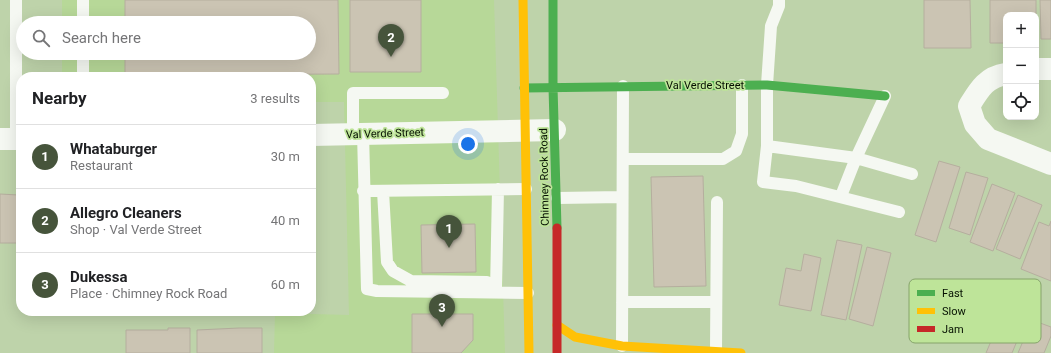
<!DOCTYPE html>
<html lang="en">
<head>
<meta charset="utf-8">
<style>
	:root { --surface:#fff; --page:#f2f2f2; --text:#202124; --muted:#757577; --line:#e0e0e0; --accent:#46543b }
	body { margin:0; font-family:Roboto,sans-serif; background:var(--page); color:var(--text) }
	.controls { position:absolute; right:12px; top:12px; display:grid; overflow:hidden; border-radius:8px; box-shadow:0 4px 16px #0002 }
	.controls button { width:36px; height:36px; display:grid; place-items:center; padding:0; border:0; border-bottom:1px solid var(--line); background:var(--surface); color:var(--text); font:20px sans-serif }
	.you { position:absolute; left:468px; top:144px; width:14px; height:14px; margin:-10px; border:3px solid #fff; border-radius:50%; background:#1a73e8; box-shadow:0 0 0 6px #1a73e833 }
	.badge { display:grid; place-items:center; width:26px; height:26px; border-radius:50%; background:var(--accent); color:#fff; font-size:13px; font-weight:700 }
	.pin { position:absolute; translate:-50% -33px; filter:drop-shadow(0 1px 2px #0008) }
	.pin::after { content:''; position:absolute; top:21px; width:14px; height:12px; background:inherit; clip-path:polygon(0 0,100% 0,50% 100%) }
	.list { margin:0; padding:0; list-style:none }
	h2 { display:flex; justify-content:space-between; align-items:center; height:52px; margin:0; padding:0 16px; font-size:17px }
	h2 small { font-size:13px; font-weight:400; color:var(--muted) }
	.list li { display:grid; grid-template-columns:26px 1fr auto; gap:12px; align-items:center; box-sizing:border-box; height:64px; padding:0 16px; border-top:1px solid var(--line) }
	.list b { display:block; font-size:15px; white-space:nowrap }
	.list p { margin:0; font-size:13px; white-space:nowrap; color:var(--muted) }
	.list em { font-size:13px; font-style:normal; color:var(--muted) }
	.icon { flex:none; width:22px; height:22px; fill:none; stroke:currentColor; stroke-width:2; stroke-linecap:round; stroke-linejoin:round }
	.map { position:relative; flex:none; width:1051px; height:353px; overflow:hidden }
	.search { position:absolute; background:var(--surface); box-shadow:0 4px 16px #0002; left:16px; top:16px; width:300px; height:44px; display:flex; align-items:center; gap:10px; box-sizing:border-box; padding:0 14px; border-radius:22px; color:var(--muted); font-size:15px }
	.panel { position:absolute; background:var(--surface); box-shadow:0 4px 16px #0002; left:16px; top:72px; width:300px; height:244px; border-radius:16px }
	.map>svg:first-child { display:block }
	.built { fill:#b7d898 }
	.building { fill:#cbc4b3; stroke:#b5ae9e }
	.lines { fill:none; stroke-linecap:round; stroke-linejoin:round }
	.lane { stroke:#f5f8f2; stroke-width:12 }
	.street { stroke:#f5f8f2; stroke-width:22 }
	.fast { stroke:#4caf50; stroke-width:9 }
	.slow { stroke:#ffc107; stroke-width:9 }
	.jam { stroke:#c62828; stroke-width:9 }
	.labels { text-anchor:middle; stroke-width:3.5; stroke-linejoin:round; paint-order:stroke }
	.street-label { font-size:11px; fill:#051000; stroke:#bee499 }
	.key { fill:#bee499; stroke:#86a46b; stroke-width:1 }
	.key-label { font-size:11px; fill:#051000 }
</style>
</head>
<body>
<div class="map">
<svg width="1051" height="353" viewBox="0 0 1051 353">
	<rect width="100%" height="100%" fill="#bed3aa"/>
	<path class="built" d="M62,0H494L505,353H274L275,313L349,315L344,102H311V77H62V53H309V23H62Z"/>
	<path class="building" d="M125,0H338L339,74L125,75V53H309V23H125Z
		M350,0H421V72H350Z
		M924,0H970L971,48H924Z
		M990,0H1036V15H1006V43H990Z
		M1040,0H1051V39H1041Z
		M939,161L960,167L936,242L915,235Z
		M966,172L988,178L970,235L949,228Z
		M703,176L706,286L654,287L651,177Z
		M992,184L1015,193L993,251L970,242Z
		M0,194L18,195L17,243H0Z
		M1018,195L1042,205L1020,259L996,249Z
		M1051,221V281L1021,269L1039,222L1049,226Z
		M475,224L476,272L422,273L421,225Z
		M837,240L862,245L846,320L821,315Z
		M867,247L891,253L873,326L849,319Z
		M804,254L821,258L811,311L779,305L786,268L801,271Z
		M1005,308L1027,317L1012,353H986Z
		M412,314H473V340L461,353H412Z
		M1032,320L1051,327V336L1044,353H1018Z
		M168,328H190V353H126V330H168Z
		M239,328H262V353H197V330Z"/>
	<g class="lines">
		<path class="lane" d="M16,0V139
			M779,0V6L771,26L767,85V146L856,158L912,174
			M83,23V0
			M83,77V53
			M363,133L367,289L377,291L528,293
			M353,134V93H443
			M767,146L763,182L796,186L899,212
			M623,159H723L736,151L742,134V85
			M363,191L526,189
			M383,191L387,262L393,271L411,281L487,282L496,291
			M841,196L856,158L885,96
			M557,198L622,197
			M496,291L498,189
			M622,302H716
			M622,346L623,86
			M716,351L717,202"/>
		<path class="street" d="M1036,69H1051
			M1006,74C986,77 979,90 969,106L975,124L988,139L1051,164
			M311,135L555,130
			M0,139H21"/>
		<path class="fast" d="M553,0V87L557,228
			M524,88L767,85L885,96"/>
		<path class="slow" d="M523,0L529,353
			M557,325L575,337L622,346L741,353"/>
		<path class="jam" d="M557,228V353"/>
	</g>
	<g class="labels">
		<g class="street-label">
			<text x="705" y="89">Val Verde Street</text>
			<text transform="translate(385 133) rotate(-2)" y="4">Val Verde Street</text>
			<text transform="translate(544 177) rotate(-91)" y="4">Chimney Rock Road</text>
		</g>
	</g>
	<rect x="909" y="279" width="132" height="64" rx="6" class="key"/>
	<rect x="917" y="290" width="18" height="6" fill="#4caf50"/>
	<rect x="917" y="308" width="18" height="6" fill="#ffc107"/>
	<rect x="917" y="326" width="18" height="6" fill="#c62828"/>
	<g class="key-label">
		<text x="942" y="297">Fast</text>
		<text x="942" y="315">Slow</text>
		<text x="942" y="333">Jam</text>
	</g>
</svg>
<div class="controls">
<button>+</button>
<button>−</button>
<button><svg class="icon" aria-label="locate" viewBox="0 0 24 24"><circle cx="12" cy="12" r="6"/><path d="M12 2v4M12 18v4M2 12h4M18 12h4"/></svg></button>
</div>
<div class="you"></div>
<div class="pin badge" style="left:449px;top:248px">1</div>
<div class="pin badge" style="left:391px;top:57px">2</div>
<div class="pin badge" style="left:442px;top:327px">3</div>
<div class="search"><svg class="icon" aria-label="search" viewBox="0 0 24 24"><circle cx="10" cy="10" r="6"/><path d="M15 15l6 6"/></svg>Search here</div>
<section class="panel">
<h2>Nearby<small>3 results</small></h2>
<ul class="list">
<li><span class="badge">1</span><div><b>Whataburger</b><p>Restaurant</p></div><em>30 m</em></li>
<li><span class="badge">2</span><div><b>Allegro Cleaners</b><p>Shop · Val Verde Street</p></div><em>40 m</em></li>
<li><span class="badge">3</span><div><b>Dukessa</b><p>Place · Chimney Rock Road</p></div><em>60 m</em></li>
</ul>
</section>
</div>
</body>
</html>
